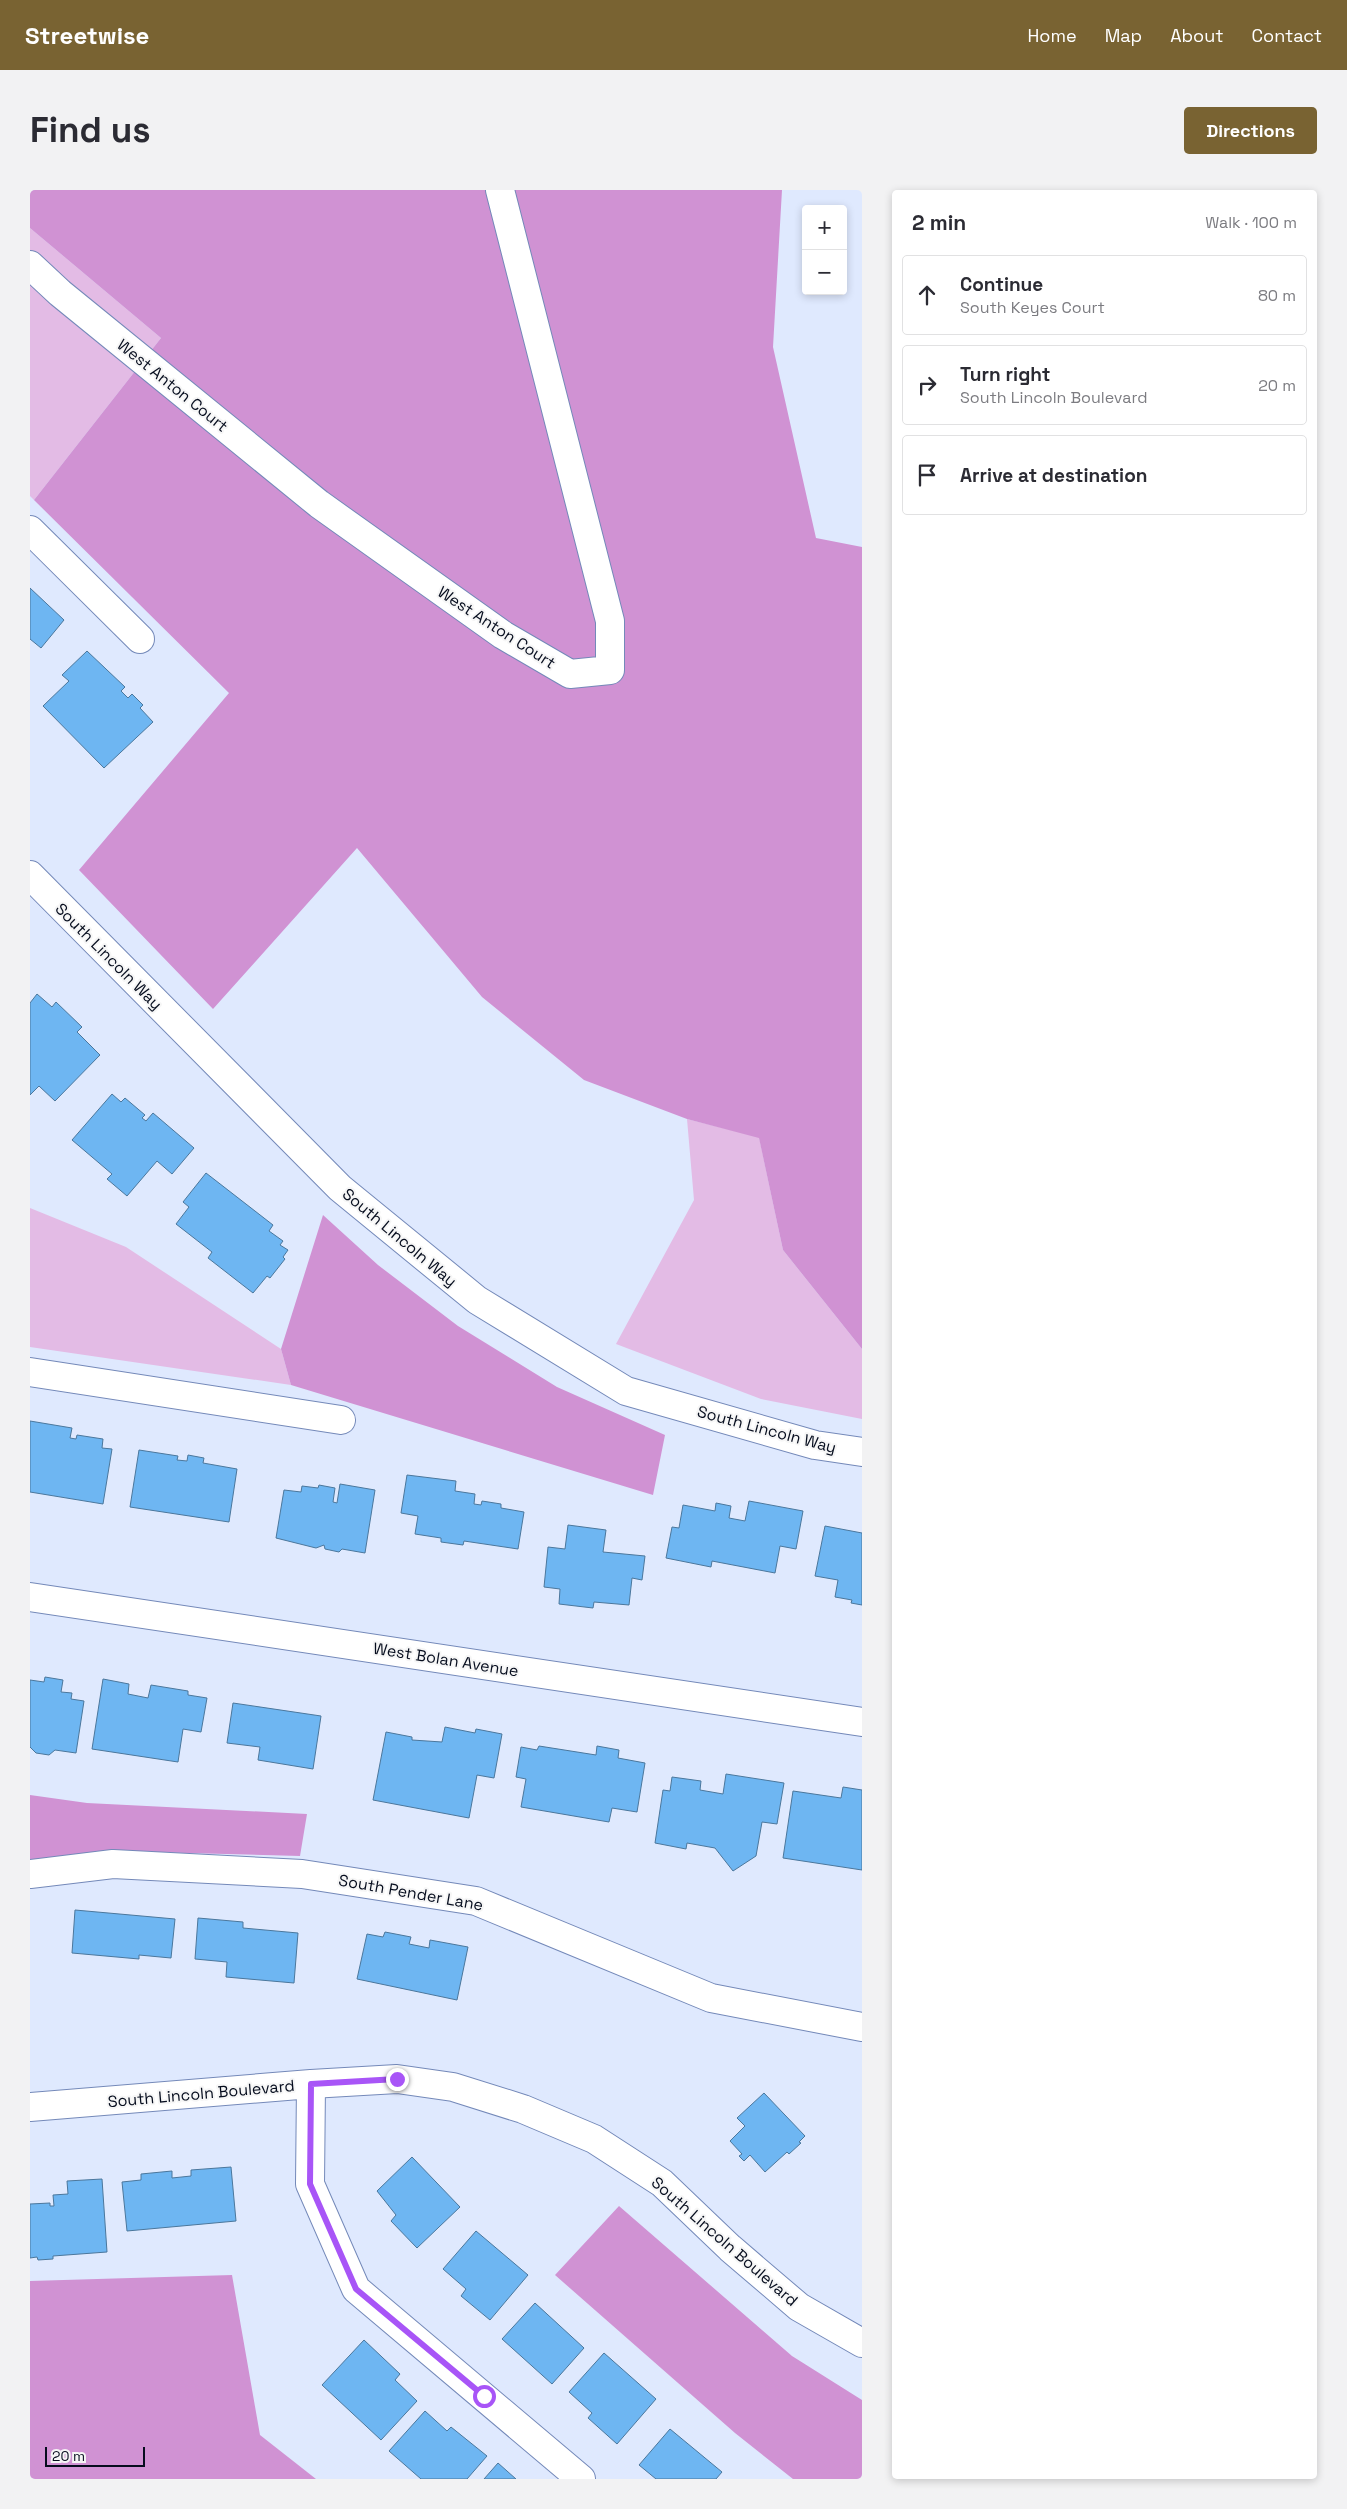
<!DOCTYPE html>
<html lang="en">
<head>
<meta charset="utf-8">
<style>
	:root { --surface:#fff; --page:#f2f2f3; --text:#2b2b33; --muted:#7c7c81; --line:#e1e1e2; --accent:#796332 }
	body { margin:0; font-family:"Space Grotesk",sans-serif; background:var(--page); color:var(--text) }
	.controls { position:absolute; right:15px; top:15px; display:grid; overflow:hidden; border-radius:5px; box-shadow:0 2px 8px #0003 }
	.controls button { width:45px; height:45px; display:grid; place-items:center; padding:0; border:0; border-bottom:1px solid var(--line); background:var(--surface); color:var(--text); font:25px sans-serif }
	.scale { position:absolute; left:15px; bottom:12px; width:100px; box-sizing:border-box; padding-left:5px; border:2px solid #060d1e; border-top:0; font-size:14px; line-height:18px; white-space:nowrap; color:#060d1e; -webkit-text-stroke:4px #f6f6f6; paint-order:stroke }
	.stop { position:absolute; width:15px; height:15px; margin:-11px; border:4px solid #a855f7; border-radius:50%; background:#fff }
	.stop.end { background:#a855f7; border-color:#fff; box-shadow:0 1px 5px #0008 }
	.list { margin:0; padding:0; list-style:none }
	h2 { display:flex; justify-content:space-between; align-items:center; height:65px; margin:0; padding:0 20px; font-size:21px }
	h2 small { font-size:16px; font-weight:400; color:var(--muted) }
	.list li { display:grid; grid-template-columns:32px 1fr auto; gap:15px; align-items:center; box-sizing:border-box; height:80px; margin:0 10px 10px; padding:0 10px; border:1px solid var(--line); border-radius:5px }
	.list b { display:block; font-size:19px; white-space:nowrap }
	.list p { margin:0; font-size:16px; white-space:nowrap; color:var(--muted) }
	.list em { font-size:16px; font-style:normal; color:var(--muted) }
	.icon { flex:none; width:28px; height:28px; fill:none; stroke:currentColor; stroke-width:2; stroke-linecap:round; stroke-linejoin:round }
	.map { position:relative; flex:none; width:832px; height:2289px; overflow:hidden; border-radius:5px }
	header { display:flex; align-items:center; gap:30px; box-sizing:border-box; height:70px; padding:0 25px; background:var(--accent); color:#fff }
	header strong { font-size:24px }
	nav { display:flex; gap:28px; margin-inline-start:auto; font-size:18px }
	.intro { display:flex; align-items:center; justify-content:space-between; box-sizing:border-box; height:120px; padding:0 30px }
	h1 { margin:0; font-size:35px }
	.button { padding:12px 22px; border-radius:5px; background:var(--accent); color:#fff; font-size:18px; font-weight:700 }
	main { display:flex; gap:30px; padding:0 30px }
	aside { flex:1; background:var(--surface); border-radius:5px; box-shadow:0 2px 8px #0003 }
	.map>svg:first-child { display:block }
	.green { fill:#e3bbe5 }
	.forest { fill:#d092d3 }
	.building { fill:#6eb6f2; stroke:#4b779c }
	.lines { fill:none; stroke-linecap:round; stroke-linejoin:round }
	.minor-casing { stroke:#7489b9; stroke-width:30 }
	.minor { stroke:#fff; stroke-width:28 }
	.route { stroke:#a855f7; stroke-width:6 }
	.labels { text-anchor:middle; stroke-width:4; stroke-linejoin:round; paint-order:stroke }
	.street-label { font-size:16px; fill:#060d1e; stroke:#f6f6f6 }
</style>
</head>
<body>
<header>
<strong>Streetwise</strong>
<nav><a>Home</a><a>Map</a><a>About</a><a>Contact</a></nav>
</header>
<div class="intro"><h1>Find us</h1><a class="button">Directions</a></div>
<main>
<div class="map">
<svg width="832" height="2289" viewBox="0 0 832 2289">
	<rect width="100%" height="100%" fill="#dfe9fe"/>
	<path class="green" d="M0,38L131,148L4,310L0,306Z
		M657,929L729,947L753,1060L832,1159V1229L731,1209L586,1154L664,1010Z
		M0,1018L96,1057L251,1159L261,1195L0,1157Z"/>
	<path class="forest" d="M0,0H752L743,157L786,348L832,357V1159L753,1060L729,948L657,929L554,890L452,807L327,658L183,819L49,680L199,503L4,310L131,148L0,38Z
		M293,1025L348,1075L428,1136L527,1197L635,1245L623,1305L261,1195L251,1159Z
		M0,1605L57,1613L277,1624L270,1666L75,1661L0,1670Z
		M589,2016L762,2166L832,2210V2289H763L705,2243L525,2085Z
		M202,2085L230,2245L286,2289H0V2091Z"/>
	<path class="building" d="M0,398L34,430L11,458L0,449Z
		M57,461L95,497L91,501L98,508L102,504L113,515L110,518L123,532L74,578L13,516L39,491L32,485Z
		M7,804L22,817L26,812L52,837L47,842L70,865L25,911L9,896L0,905V813Z
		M82,904L91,912L95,908L115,925L112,928L116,931L123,923L164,958L142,984L127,971L97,1006L77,989L82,984L42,950Z
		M176,983L243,1035L239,1041L253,1051L250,1055L258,1060L253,1067L255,1069L240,1088L237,1086L223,1103L178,1068L182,1062L146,1034L159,1017L153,1012Z
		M0,1231L42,1238L40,1248L46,1249L47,1245L73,1249L72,1258L82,1259L73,1314L0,1302Z
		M109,1260L148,1266L147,1270L157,1271L158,1265L174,1268L173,1273L207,1279L199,1332L100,1317Z
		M377,1285L426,1291L425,1301L445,1304L444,1314L451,1315L452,1311L471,1314V1318L494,1322L488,1359L434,1351L433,1355L411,1352V1348L385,1344L388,1326L371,1323Z
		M310,1294L345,1300L335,1363L312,1359L309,1362L295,1359L294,1355L286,1358L246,1348L254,1300L271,1302L272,1296L288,1298L289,1295L305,1298L303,1312L307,1313Z
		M719,1311L773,1321L766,1359L750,1356L745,1383L682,1371L681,1377L636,1368L642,1337L649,1338L653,1315L685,1321L686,1313L701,1316L699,1328L715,1331Z
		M538,1335L576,1340L573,1362L615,1366L612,1390L602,1388L599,1415L564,1412L563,1418L529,1414L530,1399L514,1397L518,1357L535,1359Z
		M795,1336L832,1343V1415L821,1413L822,1410L805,1407L808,1390L785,1386Z
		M15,1487L33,1490L31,1502L42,1503L41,1509L54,1511L46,1563L25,1560L19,1565L6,1563L0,1557V1490L14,1492Z
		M73,1489L99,1494L98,1504L118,1508L121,1495L158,1501V1505L177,1508L171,1542L153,1539L148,1572L62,1559Z
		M203,1513L291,1526L283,1579L228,1570L230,1557L197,1553Z
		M415,1537L445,1543L446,1539L472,1544L464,1588L447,1585L439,1628L343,1610L356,1542L382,1547V1550L412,1552Z
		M509,1556L566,1565L567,1556L589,1560L588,1568L615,1573L607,1622L582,1618L579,1632L491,1617L496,1589L486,1587L491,1557L507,1560Z
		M696,1584L754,1593L747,1634L732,1632L726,1666L703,1681L685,1658L657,1653L656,1659L625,1653L633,1600L640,1601L642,1587L671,1591L670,1600L693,1604Z
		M813,1597L832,1600V1680L753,1668L763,1601L811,1608Z
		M45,1720L145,1729L141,1768L109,1765V1769L42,1763Z
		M168,1728L213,1732V1738L268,1743L264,1793L196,1787L197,1772L165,1769Z
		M355,1742L381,1747L379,1754L399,1758L400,1750L438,1757L427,1810L327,1789L337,1744L353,1747Z
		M734,1903L775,1946L769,1952L771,1953L759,1964L757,1962L735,1982L720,1965L714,1971L709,1966L712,1964L700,1951L715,1936L707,1928Z
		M382,1967L430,2017L387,2058L361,2031L366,2025L347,2001Z
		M201,1977L206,2031L97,2041L92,1992L111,1990V1984L142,1981V1988L161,1986V1980Z
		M72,1989L77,2062L23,2066V2069L8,2070L7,2067L0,2068V2014L20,2013V2016H24L23,2005L38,2004L37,1991Z
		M446,2041L498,2085L460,2130L431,2106L436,2099L413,2079Z
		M505,2113L554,2158L522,2194L472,2149Z
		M334,2150L370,2184L365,2190L387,2211L351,2250L292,2195Z
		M574,2163L626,2209L587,2254L558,2228L562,2223L539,2202Z
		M395,2221L417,2241L421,2237L457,2266L437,2289H391L359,2261Z
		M640,2239L692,2282L686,2289H626L609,2275Z
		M468,2273L486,2289H454Z"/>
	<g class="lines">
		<defs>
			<path id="minor" d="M0,75L30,103L289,314L473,445L540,484L580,480V431L470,0
				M0,340L110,449
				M0,685L310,998L447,1110L596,1201L785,1255L832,1262
				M0,1182L311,1230
				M0,1407L832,1532
				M0,1684L83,1674L272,1684L446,1711L681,1808L832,1837
				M281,1894L280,1994L326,2099L551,2289
				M0,1917L281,1894L367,1889L423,1897L493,1919L564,1949L632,1993L700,2058L769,2117L832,2153"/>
		</defs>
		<use href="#minor" class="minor-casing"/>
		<use href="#minor" class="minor"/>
	</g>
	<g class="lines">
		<path class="route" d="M367,1889L281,1894L280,1994L326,2099L454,2206"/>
	</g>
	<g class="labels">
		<g class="street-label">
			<text transform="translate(143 195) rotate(39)" y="6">West Anton Court</text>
			<text transform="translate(467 437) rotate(33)" y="6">West Anton Court</text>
			<text transform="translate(79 766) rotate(45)" y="6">South Lincoln Way</text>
			<text transform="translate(370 1047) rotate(40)" y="6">South Lincoln Way</text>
			<text transform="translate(737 1239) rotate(15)" y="6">South Lincoln Way</text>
			<text transform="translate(416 1469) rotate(9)" y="6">West Bolan Avenue</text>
			<text transform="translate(381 1702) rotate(10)" y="6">South Pender Lane</text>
			<text transform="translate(171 1903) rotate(-5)" y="6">South Lincoln Boulevard</text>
			<text transform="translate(695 2051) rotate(41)" y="6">South Lincoln Boulevard</text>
		</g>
	</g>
</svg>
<div class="controls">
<button>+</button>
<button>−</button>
</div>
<div class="scale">20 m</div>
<div class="stop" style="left:454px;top:2206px"></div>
<div class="stop end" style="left:367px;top:1889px"></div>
</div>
<aside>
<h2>2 min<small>Walk · 100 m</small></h2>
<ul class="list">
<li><svg class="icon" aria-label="ahead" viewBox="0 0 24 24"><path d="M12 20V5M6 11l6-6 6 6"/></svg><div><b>Continue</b><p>South Keyes Court</p></div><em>80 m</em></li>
<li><svg class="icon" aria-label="right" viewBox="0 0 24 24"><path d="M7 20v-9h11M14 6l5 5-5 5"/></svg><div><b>Turn right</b><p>South Lincoln Boulevard</p></div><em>20 m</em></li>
<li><svg class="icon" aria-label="arrive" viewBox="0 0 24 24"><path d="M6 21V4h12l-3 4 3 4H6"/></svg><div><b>Arrive at destination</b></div></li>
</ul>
</aside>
</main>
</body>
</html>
